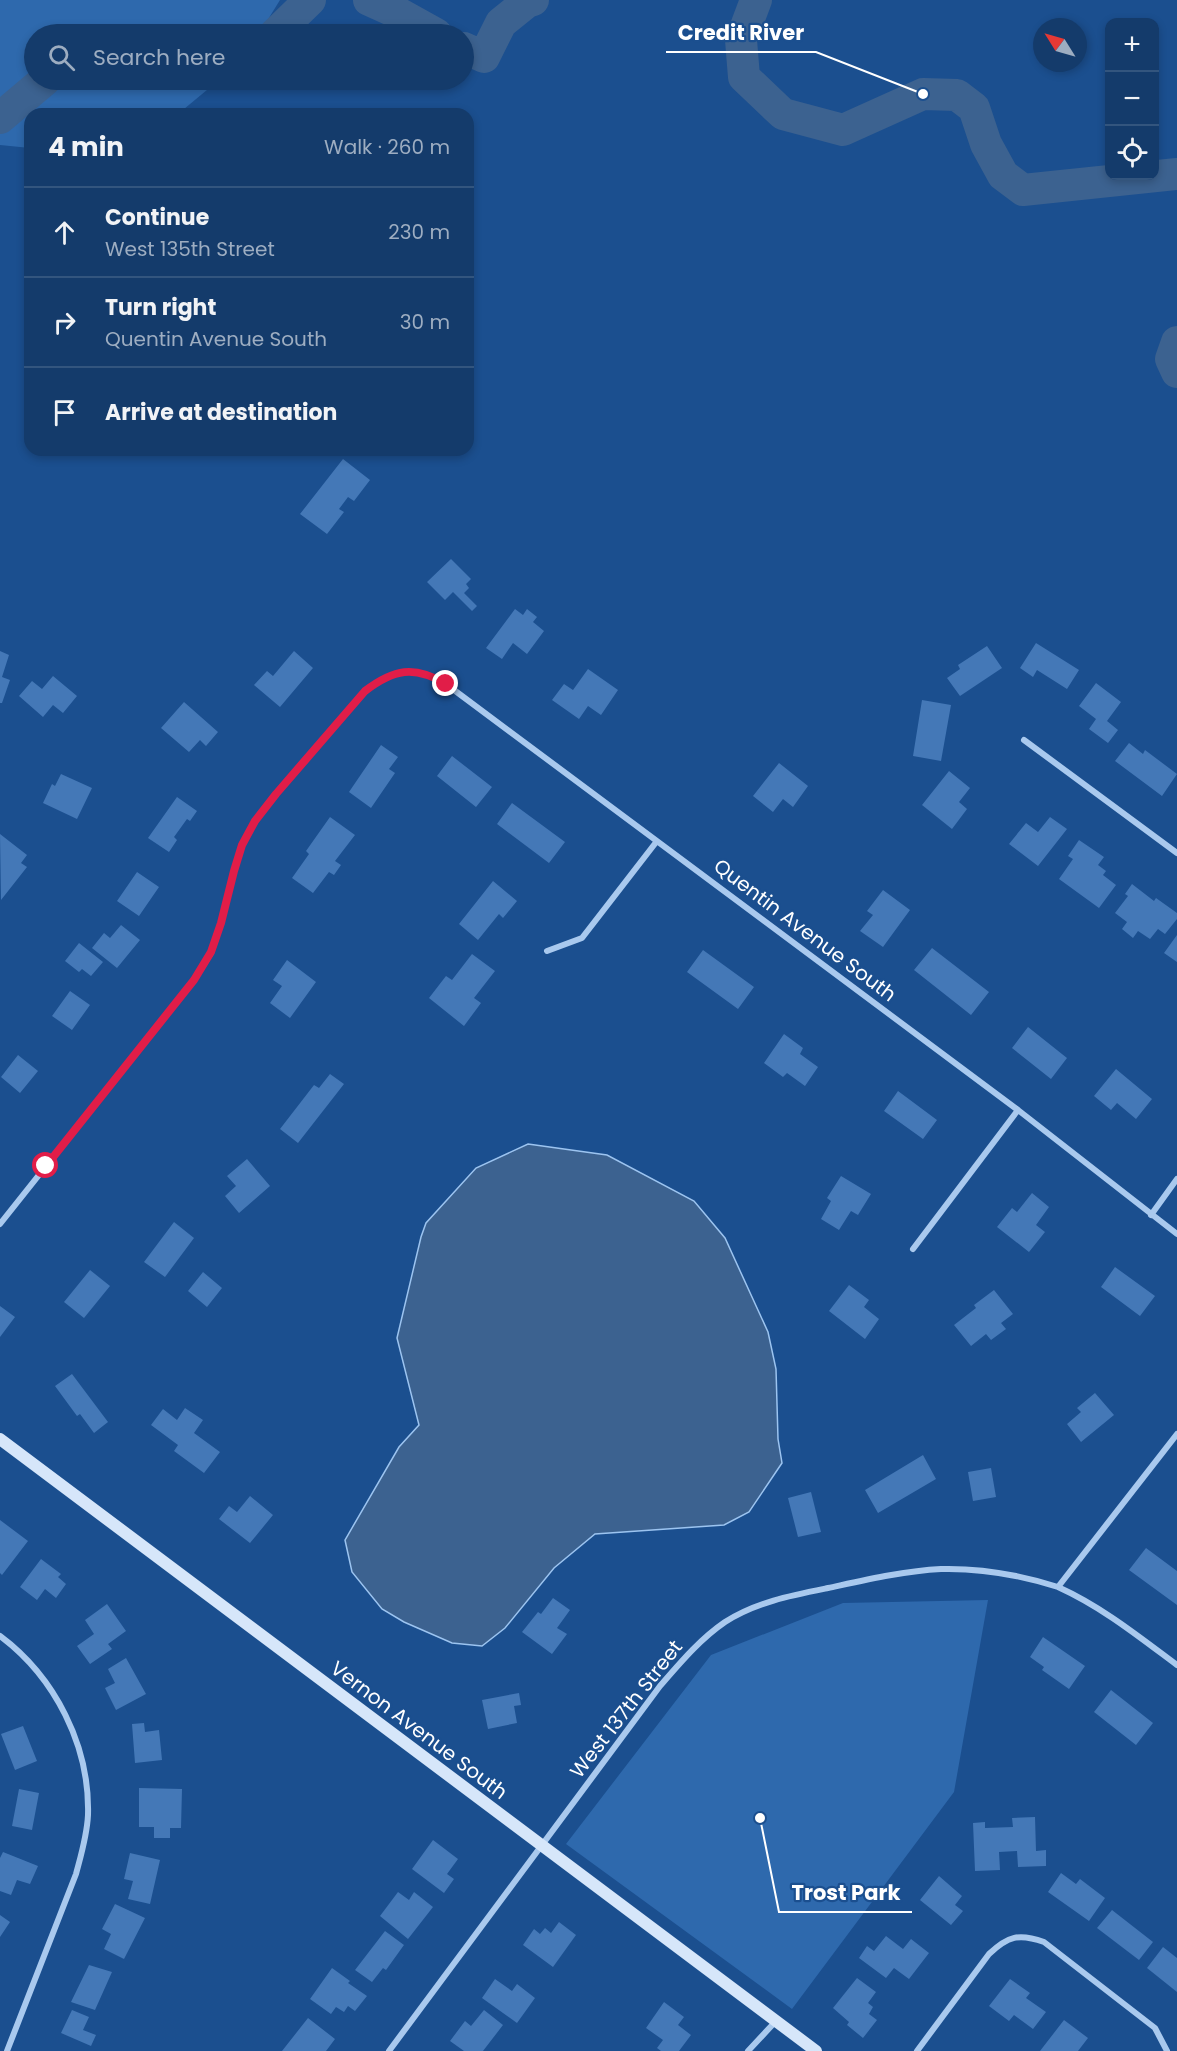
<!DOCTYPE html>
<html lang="en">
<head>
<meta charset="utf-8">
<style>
	:root { --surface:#143b6b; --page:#214673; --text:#f1f3f6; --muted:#9dadc1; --line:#33557e }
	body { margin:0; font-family:Poppins,sans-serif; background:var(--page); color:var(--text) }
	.controls { position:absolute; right:18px; top:18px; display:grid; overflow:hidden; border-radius:12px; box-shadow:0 3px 9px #0003 }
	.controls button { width:54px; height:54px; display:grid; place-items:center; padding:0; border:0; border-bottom:2px solid var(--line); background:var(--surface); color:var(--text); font:30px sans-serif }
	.compass { position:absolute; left:1033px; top:18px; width:54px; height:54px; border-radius:50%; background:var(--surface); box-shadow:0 3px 9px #0003; rotate:307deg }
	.stop { position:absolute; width:18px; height:18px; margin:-14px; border:4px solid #e11d48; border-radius:50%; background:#fff }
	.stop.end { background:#e11d48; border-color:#fff; box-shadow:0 2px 6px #0008 }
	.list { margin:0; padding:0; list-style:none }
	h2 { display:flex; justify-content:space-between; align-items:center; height:78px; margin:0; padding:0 24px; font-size:26px }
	h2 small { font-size:20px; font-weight:400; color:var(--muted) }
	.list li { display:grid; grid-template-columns:39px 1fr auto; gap:18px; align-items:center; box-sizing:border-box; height:90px; padding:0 24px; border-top:2px solid var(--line) }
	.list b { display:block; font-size:22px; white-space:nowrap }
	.list p { margin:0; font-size:20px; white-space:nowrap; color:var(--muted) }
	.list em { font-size:20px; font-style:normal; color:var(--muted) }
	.icon { flex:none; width:33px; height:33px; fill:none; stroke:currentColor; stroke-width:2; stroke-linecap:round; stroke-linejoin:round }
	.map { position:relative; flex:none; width:1177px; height:2051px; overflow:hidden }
	.search { position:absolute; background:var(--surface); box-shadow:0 3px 9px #0003; left:24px; top:24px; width:450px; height:66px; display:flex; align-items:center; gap:15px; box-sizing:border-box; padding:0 21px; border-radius:33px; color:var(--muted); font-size:22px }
	.panel { position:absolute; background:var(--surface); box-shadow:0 3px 9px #0003; left:24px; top:108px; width:450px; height:348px; border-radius:18px }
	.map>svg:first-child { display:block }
	.green { fill:#2e69ad }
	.water { fill:#3c6290; stroke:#9cc4f0; stroke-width:1.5 }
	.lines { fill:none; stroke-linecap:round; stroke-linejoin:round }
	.river { stroke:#3c6290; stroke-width:32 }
	.building { fill:#4478b7 }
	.street { stroke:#a9c9ee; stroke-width:6 }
	.secondary { stroke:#d6e6fa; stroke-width:12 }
	.route { stroke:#e11d48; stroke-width:8 }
	.labels { text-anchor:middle; stroke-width:4.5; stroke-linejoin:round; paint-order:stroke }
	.street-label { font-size:20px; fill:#fff; stroke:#1b4f8f }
	.leader { fill:none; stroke:#fff; stroke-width:2 }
	.callout-dot { fill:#fff; stroke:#1b4f8f; stroke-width:2 }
	.callout-label { font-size:21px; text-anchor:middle; font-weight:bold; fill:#fff; stroke:#1b4f8f; stroke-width:4.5; stroke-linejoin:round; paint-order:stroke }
</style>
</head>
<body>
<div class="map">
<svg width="1177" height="2051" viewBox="0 0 1177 2051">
	<rect width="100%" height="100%" fill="#1b4f8f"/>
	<path class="green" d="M0,0H280L259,34H34V80H219L178,114H30V148L0,145Z
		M988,1600L954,1792L792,2009L566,1844L711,1655L843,1603Z"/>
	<path class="water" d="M528,1144L607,1155L694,1201L725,1238L768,1332L776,1369L778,1439L782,1463L749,1512L724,1525L595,1534L554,1568L505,1628L482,1646L452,1643L404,1622L382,1609L352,1572L345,1540L399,1447L419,1425L397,1338L421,1237L426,1223L476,1168Z"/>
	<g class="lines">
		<path class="river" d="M369,0L400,14L436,34
			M756,0L741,40L744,77L783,114L843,130L923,94L957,95L974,108L986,144L1003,175L1023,190L1177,174
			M275,34L310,0
			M464,48L484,57L501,23L527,2L533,0
			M0,118L45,80
			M1177,342L1171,359L1177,372"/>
	</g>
	<path class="building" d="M343,459L370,480L354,501L348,497L339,509L344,512L327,534L300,514Z
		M451,559L471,579L466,584L469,588L464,593L477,606L472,611L453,592L445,600L427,582Z
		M515,609L523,615L527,609L537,617L533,622L544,631L527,654L513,643L502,659L486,648Z
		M1036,643L1079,670L1067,689L1037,670L1033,677L1020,668Z
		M987,646L1002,668L960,696L947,678L960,669L958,665Z
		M0,651L9,655L2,677L10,680L2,703H0Z
		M294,651L313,668L280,707L254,685L267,671L273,676Z
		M588,669L618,690L601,715L588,706L579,719L552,700L564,684L573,690Z
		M53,676L77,696L63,713L53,705L43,717L19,696L32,681L42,689Z
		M1096,683L1121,702L1107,721L1118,730L1108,743L1089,729L1096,719L1079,706Z
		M922,700L951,705L941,761L913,756Z
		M184,702L218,732L206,746L200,740L189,752L161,728Z
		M1129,743L1143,754L1145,750L1177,774L1162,796L1115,761Z
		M381,745L398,757L389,769L395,773L371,808L349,792Z
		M452,756L492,787L476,807L437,776Z
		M779,763L808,786L793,807L783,799L773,812L753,796Z
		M949,771L970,788L959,802L967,809L952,829L922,805Z
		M61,774L92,788L77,819L43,803L52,784L55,786Z
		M177,797L197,811L190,821L187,819L174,837L177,840L169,852L148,838Z
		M512,803L565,842L549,863L497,824Z
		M330,817L355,835L335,861L341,865L334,875L329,872L313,893L292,878L309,854L306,851Z
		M1050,817L1067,829L1038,866L1009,844L1026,823L1038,832Z
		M0,834L27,855L21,863L27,867L1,900Z
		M1079,840L1104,857L1098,865L1106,871L1103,875L1116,885L1099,908L1059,879L1073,859L1068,856Z
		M137,872L159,887L139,916L117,901Z
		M493,881L517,901L503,918L499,914L478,940L459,924Z
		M1132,884L1154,901L1156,898L1177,913V919L1165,934L1158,929L1150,939L1138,931L1133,938L1122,929L1127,922L1115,913L1128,896L1125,894Z
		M883,890L910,910L883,947L860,931L873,915L867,911Z
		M121,925L140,940L117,968L92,948L104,933L110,938Z
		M1177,935V962L1164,953Z
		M79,943L103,962L91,976L82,969L79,972L65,961Z
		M932,948L989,992L971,1015L914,970Z
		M703,950L754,987L738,1009L687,972Z
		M472,954L495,971L474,998L481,1003L464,1026L429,998L446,976L452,980Z
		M287,960L316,982L290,1018L270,1003L282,986L273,980Z
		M70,991L90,1005L72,1030L52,1016Z
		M1028,1027L1067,1058L1051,1079L1012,1048Z
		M784,1034L803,1048L800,1054L818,1067L805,1086L787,1073L783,1077L764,1063Z
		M18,1055L38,1071L20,1093L1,1077Z
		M1116,1069L1152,1099L1136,1119L1117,1103L1111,1110L1094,1096Z
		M330,1074L344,1084L298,1143L280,1129L314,1085L319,1088Z
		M898,1091L937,1120L923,1139L884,1111Z
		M247,1159L270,1186L239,1213L225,1196L236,1186L227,1176Z
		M841,1176L871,1194L858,1215L851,1211L839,1230L821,1219L831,1201L827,1198Z
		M1032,1193L1049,1207L1036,1225L1045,1232L1029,1252L997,1227L1012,1208L1017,1212Z
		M174,1222L194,1238L165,1277L144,1262Z
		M1115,1267L1155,1296L1140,1316L1101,1287Z
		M90,1270L110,1286L84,1318L64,1302Z
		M203,1272L222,1288L207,1307L188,1291Z
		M849,1285L869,1300L864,1307L879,1319L865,1339L829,1311Z
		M994,1290L1013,1314L1001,1323L1006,1329L991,1340L986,1334L971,1346L954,1325L976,1308L974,1305Z
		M0,1306L15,1317L0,1337Z
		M72,1374L108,1422L94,1433L80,1414L77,1416L55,1386Z
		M1095,1393L1114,1415L1081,1442L1067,1424L1081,1412L1077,1408Z
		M185,1408L203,1420L194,1433L220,1452L204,1473L174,1451L178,1445L151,1425L163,1409L177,1420Z
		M923,1455L936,1479L878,1513L865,1490Z
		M991,1468L996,1497L973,1501L968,1472Z
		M811,1492L821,1532L798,1537L788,1498Z
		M250,1496L273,1515L250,1543L219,1519L229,1506L237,1512Z
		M0,1520L28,1541L2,1575L0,1573Z
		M1146,1548L1177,1571V1605L1129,1570Z
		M41,1559L61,1574L58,1577L66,1584L56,1598L45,1589L37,1600L20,1587Z
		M553,1598L570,1610L557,1628L567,1634L552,1654L522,1632L538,1612L541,1614Z
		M107,1604L126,1631L108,1644L112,1649L90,1664L77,1646L94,1634L85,1620Z
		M1043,1637L1085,1666L1069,1689L1042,1670L1044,1667L1030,1657Z
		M126,1658L146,1694L116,1710L105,1688L115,1683L108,1669Z
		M1111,1690L1153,1723L1136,1745L1094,1712Z
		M519,1693L521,1705L514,1706L517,1723L488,1729L482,1700Z
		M144,1723L145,1732L159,1730L162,1760L135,1763L132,1724Z
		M23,1726L37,1761L15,1770L1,1734Z
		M139,1788L182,1789L181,1828H170V1838H154V1827H139Z
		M19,1789L39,1793L32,1830L12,1826Z
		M1035,1817L1036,1851L1046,1850V1866L1018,1867L1017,1851L999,1852L1000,1870L975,1871L973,1823L985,1822V1828L1013,1827L1012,1818Z
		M433,1840L458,1859L447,1874L454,1879L444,1893L412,1869Z
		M3,1852L38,1866L30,1884L17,1880L11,1895L0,1891V1858Z
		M130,1853L160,1860L150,1904L128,1899L133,1881L124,1879Z
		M1061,1873L1076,1884L1080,1879L1105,1898L1089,1921L1048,1892Z
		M939,1876L962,1896L955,1905L963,1911L951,1925L920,1900Z
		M398,1892L409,1900L414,1892L433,1907L408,1939L380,1916Z
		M115,1904L145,1918L124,1959L104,1949L111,1934L102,1929Z
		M1112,1910L1153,1942L1139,1960L1097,1928Z
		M0,1915L10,1922L0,1937Z
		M559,1922L576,1935L553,1967L523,1945L534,1929L540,1934L545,1928L551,1933Z
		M385,1931L404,1945L386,1970L383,1968L372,1982L355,1970Z
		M886,1936L903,1949L911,1939L929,1953L909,1979L894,1968L886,1978L859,1958L867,1946L874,1951Z
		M1163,1947L1177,1958V1992L1147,1968Z
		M89,1965L112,1972L95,2010L71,2002Z
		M332,1968L350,1981L348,1983L367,1996L355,2011L348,2006L344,2012L336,2007L331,2014L310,1999Z
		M857,1978L876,1992L868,2003L873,2007L869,2014L877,2020L863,2038L847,2025L849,2022L833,2008Z
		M495,1979L512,1991L517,1984L535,1998L517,2023L482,1998Z
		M1010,1979L1030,1993L1026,1998L1046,2012L1033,2029L1014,2015L1009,2021L989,2006Z
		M664,2002L684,2017L678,2025L691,2035L679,2051H661L657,2048L663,2040L646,2028Z
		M72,2010L89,2017L83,2030L96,2035L91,2046L61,2033Z
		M484,2010L503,2025L483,2051H464L450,2041L465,2021L471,2026Z
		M308,2018L335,2039L326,2051H282Z
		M1064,2020L1088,2038L1078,2051H1040Z"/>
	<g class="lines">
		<path class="street" d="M1024,740L1177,853
			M547,951L582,938L657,841
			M1151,1215L1177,1179
			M0,1224L194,980L211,953L221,923L234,871L242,845L255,821L276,794L365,691C394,669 414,665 446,684L1018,1110L1177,1234
			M913,1249L1018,1110
			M1058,1587C1102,1607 1138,1636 1177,1665
			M0,1636C55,1677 90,1746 88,1815C87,1836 81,1855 76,1874L7,2051
			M389,2051L660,1686C680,1663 700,1639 725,1622C756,1602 793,1595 828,1588C865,1580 903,1571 941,1569C980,1568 1020,1575 1058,1587L1177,1434
			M748,2051L776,2021
			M917,2051L989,1954C1008,1936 1019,1933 1044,1942L1155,2028L1167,2051"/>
		<path class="secondary" d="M0,1439L816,2051"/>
	</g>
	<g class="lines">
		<path class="route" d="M46,1166L194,980L211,952L221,923L234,871L242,845L255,821L276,794L365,691C394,669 414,665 446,684"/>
	</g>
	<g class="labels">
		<g class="street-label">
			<text transform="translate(805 930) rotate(37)" y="7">Quentin Avenue South</text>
			<text transform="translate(626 1709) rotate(-52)" y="7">West 137th Street</text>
			<text transform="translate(419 1730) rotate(37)" y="7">Vernon Avenue South</text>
		</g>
	</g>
	<path class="leader" d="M923 94L816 52H666M760 1818L779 1912H912"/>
	<g class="callout-dot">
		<circle cx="923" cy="94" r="6"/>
		<circle cx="760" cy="1818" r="6"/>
	</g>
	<g class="callout-label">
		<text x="741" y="40">Credit River</text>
		<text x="846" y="1900">Trost Park</text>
	</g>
</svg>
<div class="controls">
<button>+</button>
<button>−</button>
<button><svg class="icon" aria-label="locate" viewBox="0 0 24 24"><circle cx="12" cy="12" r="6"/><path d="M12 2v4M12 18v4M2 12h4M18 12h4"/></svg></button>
</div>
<svg class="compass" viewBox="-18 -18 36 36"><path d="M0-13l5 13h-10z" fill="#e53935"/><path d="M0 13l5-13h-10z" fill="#9dadc1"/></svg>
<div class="stop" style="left:46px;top:1166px"></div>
<div class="stop end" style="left:446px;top:684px"></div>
<div class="search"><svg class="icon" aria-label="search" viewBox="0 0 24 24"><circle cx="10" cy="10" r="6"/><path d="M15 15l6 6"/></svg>Search here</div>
<section class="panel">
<h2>4 min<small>Walk · 260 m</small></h2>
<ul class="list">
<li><svg class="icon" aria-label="ahead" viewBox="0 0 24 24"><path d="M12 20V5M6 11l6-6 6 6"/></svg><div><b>Continue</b><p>West 135th Street</p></div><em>230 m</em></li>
<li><svg class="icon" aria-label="right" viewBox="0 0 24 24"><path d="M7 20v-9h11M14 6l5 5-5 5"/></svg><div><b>Turn right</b><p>Quentin Avenue South</p></div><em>30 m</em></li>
<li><svg class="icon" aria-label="arrive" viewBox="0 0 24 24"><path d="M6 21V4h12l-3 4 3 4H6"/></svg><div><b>Arrive at destination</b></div></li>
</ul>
</section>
</div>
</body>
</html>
